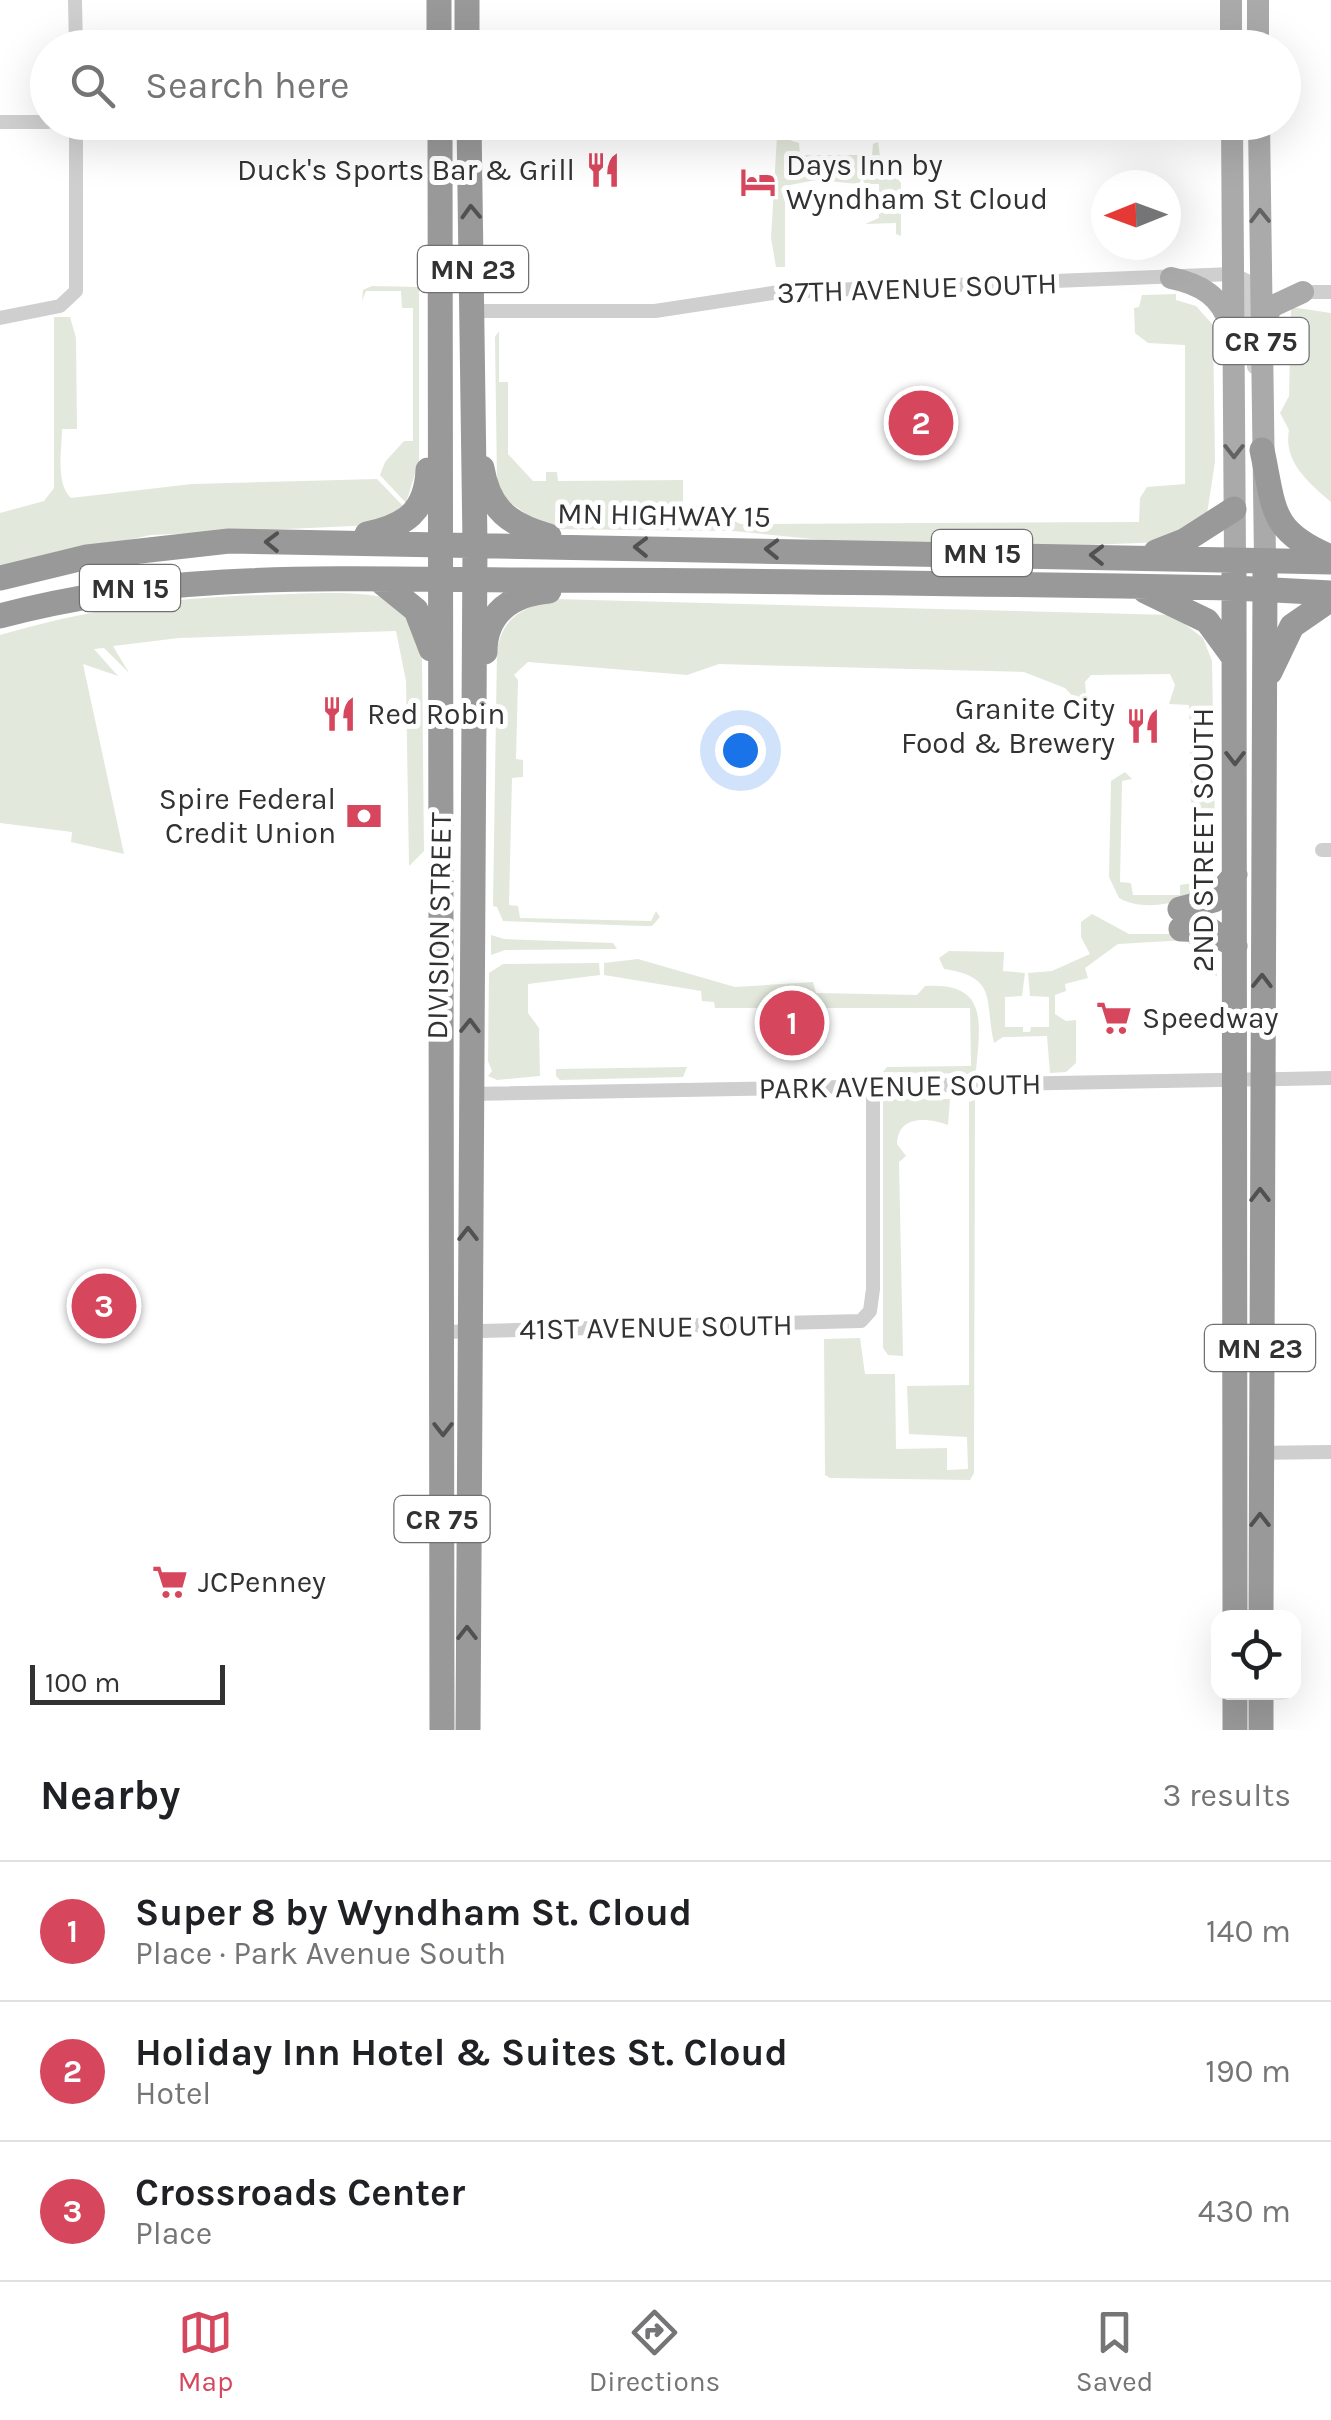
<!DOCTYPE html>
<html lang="en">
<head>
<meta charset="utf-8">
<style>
	:root { --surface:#fff; --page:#f2f2f2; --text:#202124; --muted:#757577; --line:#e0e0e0; --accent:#d6475d }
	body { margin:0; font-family:Karla,sans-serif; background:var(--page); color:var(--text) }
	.controls { position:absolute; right:30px; bottom:30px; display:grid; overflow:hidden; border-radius:20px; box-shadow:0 10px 40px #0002 }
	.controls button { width:90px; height:90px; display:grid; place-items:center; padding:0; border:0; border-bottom:2px solid var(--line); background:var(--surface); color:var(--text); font:50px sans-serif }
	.compass { position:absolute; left:1091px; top:170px; width:90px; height:90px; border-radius:50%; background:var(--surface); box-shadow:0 10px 40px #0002; rotate:269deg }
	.scale { position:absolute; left:30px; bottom:25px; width:195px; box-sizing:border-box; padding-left:10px; border:5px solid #323232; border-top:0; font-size:28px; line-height:35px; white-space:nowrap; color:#323232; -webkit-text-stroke:8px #fff; paint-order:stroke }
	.you { position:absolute; left:740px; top:750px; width:35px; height:35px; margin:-25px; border:8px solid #fff; border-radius:50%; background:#1a73e8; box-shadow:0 0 0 15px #1a73e833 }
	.badge { display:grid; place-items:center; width:65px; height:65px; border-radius:50%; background:var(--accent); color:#fff; font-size:32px; font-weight:700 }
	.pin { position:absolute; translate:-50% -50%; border:5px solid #fff; box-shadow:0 2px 10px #0006 }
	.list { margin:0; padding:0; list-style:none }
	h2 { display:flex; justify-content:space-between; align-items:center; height:130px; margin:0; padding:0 40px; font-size:42px }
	h2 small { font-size:32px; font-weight:400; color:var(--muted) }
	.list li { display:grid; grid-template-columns:65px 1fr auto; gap:30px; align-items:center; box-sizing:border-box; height:140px; padding:0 40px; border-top:2px solid var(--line) }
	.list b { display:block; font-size:38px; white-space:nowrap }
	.list p { margin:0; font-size:32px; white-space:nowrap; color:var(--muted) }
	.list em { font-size:32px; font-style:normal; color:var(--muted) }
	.icon { flex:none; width:55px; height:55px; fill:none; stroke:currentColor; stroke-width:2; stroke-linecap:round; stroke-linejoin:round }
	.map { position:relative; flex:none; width:1331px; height:1730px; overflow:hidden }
	.search { position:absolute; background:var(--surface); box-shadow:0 10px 40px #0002; left:30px; right:30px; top:30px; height:110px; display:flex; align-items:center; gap:25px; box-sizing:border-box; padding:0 35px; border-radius:55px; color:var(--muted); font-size:38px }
	.sheet { height:550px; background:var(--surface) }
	nav { display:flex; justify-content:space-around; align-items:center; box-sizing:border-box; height:140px; border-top:2px solid var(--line); background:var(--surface); font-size:28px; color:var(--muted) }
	nav a { display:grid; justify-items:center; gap:5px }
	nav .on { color:var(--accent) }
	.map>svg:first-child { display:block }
	.green { fill:#e3e8dc }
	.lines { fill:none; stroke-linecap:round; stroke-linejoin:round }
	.street { stroke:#cfcfcf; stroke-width:14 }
	.primary { stroke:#aaa; stroke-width:22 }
	.highway { stroke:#999; stroke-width:25 }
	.oneway { stroke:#515151 }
	.oneway2 { stroke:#626262 }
	.labels { text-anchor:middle; stroke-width:10; stroke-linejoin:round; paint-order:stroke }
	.shield { fill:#fff; stroke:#707070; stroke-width:2.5 }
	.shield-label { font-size:28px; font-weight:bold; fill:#323232 }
	.poi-label { font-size:30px; fill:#323232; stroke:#fff; text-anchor:start }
	.street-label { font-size:30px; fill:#323232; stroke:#fff }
</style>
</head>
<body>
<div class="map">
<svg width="1331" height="1730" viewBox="0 0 1331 1730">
	<rect width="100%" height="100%" fill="#fff"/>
	<path class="green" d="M777,136L799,143L800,155H872L873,144L878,142L880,156L901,183V236L896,234V223L865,224L879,218V184H865L862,178L859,184L816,180L785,186V267H776L771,238Z
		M372,286L419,287V461L406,503L380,475L385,462L404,441H413V308H402L401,291H366L362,301L363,290Z
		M1176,294V300L1196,306L1213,325L1215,462L1207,514L1164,542L1064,546L843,542L733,531L548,529L506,500L497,481L495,337L499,331V382H508V454L533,481H546V472H557L558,481L683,480V506L718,505L725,517L741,524L1139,522L1140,498L1147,487L1185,484V345L1148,343L1135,333L1134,308L1139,307L1142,295Z
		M1291,307L1331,313V502C1309,483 1283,462 1289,430L1280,413L1289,396Z
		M54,317H70L76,338L77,429H62C62,449 55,483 71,498L192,484L377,479L403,506L374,525L151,535L0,567V513L44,501L54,488Z
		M265,595C293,595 377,587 397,604C414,619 418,639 422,660L424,851L409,866L406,681L396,631L179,638L113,646L129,673L104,648L94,649L118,676L83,664L124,854L71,842L72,832L0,823V635C89,609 173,597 265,595Z
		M553,599L1173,615L1203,638L1212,661L1216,887C1189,900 1147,914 1119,898L1109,877L1111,781L1125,772L1132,779L1122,781L1120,882L1131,883L1133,895H1180V885L1193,883L1189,705L1169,704L1175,685L1170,674L1091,675L1085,682L1086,693L1106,708V714L1096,721L1065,688L1024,672L719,664L687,675L528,662L514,675L518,680L516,759L523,760V777L512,778L509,905L518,906L520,918L651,921L656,911L660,917L652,926H643L503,921L497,907L493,906L497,651C503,615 522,610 553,599Z
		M1092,914L1129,934H1211L1217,937V976L1210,973L1209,944H1189L1188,940L1118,944L1085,968L1088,978L1065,984L1066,991L1055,995V1014L1066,1021L1076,1020V1063L1066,1072L1050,1073L1047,1036L1003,1037L994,1043C984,1001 999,977 944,969L939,958L949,951L1004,952L1003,971L1025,973L1022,996L1005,997V1027H1023V1032H1030L1031,1027H1049V997L1030,996L1028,973L1052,971L1090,954L1081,937V922Z
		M491,935L504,939L613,943L617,949L505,950L491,955Z
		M638,959L735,987L813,982L816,993L917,995L925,986C987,982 981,1020 976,1070L969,1074L883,1072L887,1067L971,1066L970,1008H715L714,1002L702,1001L701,991L604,975V963Z
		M599,963L600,975L528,984V1013L539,1028L540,1076L497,1080L488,1076L492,1071L488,1061L489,973L503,964Z
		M687,1067L683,1077L560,1080L556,1076V1069Z
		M883,1099H950L948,1125C929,1118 898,1114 897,1144L906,1156L899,1162L903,1356L888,1355L883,1348Z
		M975,1100L974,1473L970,1480L830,1478L825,1475L824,1339L860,1338L865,1374H895L896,1449L947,1448V1470L968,1469L967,1437L909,1434L907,1386L969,1385V1102Z"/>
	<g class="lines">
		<path class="street" d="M75,0L76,48
			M0,122H48
			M1303,292H1331
			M474,311H655L779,292L1233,274L1247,281L1254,367
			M0,318L60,306L76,291V122
			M1322,850H1331
			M470,1094L1331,1078
			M443,1332L861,1321L870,1311L873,1289V1086
			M1260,1453L1331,1452"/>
		<path class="primary" d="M1231,0V48
			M1258,0V48
			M1232,122L1235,558
			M1259,122L1265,559
			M1171,278C1201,284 1222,297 1230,326
			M1261,323L1273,306L1303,292"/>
		<path class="highway" d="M439,0V48
			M467,0V48
			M440,122L442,1730
			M1262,450C1275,510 1269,531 1331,557
			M482,468C489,510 510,525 549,536
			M367,534C405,526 426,512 428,470
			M1156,552L1184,541L1234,509
			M1234,573L1235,1618
			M0,578L87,557L229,541L1331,562
			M379,580L416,610L431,649
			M1145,591L1207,621L1234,658
			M0,616C170,570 343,579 517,580C756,580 995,584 1234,588L1331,593
			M485,652C485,613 512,594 549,591
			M1270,672L1292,626L1331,599
			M1180,909L1214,900L1235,875
			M1181,929L1210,930L1235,946
			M1261,1618L1265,574
			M1261,1692V1730
			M468,1730L475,544L469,122
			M1235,1730V1692"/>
	</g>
	<defs><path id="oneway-chevron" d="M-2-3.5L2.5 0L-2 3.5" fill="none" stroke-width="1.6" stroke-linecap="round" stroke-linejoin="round" transform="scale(2.5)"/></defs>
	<g class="oneway">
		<use href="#oneway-chevron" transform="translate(471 212) rotate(-92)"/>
		<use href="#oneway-chevron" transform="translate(272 542) rotate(-179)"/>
		<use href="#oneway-chevron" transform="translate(641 547) rotate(-179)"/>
		<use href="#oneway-chevron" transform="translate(772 549) rotate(-179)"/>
		<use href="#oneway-chevron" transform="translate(1097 555) rotate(-179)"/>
		<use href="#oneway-chevron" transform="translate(1235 758) rotate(90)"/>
		<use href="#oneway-chevron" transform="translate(1262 981) rotate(-89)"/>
		<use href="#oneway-chevron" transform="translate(470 1026) rotate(-89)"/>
		<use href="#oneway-chevron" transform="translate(1260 1195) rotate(-90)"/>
		<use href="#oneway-chevron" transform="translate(468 1234) rotate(-90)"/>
		<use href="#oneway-chevron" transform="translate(443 1429) rotate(90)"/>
		<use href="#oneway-chevron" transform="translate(1260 1520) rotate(-90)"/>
		<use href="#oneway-chevron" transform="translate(467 1633) rotate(-90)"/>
	</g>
	<g class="oneway2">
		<use href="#oneway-chevron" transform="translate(1260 216) rotate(-91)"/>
		<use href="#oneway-chevron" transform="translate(1234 451) rotate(90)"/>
	</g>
	<defs>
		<symbol id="restaurant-bare" viewBox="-9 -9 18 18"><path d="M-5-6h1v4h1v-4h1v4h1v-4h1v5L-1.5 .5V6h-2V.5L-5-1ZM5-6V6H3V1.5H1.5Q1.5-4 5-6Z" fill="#d6475d" stroke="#fff" stroke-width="2.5" paint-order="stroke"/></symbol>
		<symbol id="hotel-bare" viewBox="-9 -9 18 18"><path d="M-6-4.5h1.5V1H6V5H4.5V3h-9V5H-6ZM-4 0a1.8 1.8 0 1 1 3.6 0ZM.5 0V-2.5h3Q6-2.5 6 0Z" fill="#d6475d" stroke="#fff" stroke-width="2.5" paint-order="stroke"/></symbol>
		<symbol id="bank-bare" viewBox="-9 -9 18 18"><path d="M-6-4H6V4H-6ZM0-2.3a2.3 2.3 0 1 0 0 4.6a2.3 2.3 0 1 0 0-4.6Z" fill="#d6475d" stroke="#fff" stroke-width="2.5" paint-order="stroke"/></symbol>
		<symbol id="supermarket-bare" viewBox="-9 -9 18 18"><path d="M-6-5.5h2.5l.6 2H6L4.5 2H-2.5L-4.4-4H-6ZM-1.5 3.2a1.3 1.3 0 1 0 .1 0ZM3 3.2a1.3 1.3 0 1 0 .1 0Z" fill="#d6475d" stroke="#fff" stroke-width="2.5" paint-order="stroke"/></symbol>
	</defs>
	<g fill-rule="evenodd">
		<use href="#restaurant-bare" x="578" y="145" width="50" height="50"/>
		<use href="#hotel-bare" x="733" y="157" width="50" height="50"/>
		<use href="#restaurant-bare" x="314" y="689" width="50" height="50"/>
		<use href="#restaurant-bare" x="1118" y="701" width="50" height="50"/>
		<use href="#bank-bare" x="339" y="791" width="50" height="50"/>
		<use href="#supermarket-bare" x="1089" y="993" width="50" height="50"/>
		<use href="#supermarket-bare" x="145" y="1557" width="50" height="50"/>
	</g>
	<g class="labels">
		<g class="shield">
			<rect x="418" y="246" width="110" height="46" rx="8"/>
			<rect x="1213.5" y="318" width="95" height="46" rx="8"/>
			<rect x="932" y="530" width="100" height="46" rx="8"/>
			<rect x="80" y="565" width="100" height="46" rx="8"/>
			<rect x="1205" y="1325" width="110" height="46" rx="8"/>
			<rect x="394.5" y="1496" width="95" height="46" rx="8"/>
		</g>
		<g class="shield-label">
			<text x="473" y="279">MN 23</text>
			<text x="1261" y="351">CR 75</text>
			<text x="982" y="563">MN 15</text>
			<text x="130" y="598">MN 15</text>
			<text x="1260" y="1358">MN 23</text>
			<text x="442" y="1529">CR 75</text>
		</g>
		<g class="poi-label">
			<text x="786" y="175">Days Inn by<tspan x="786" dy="34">Wyndham St Cloud</tspan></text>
			<text x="575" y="180" text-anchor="end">Duck's Sports Bar &amp; Grill</text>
			<text x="1115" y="719" text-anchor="end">Granite City<tspan x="1115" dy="34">Food &amp; Brewery</tspan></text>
			<text x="367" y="724">Red Robin</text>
			<text x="336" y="809" text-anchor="end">Spire Federal<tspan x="336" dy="34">Credit Union</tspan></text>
			<text x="1142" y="1028">Speedway</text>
			<text x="198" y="1592">JCPenney</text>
		</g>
		<g class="street-label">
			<text transform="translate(917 288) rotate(-2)" y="10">37TH AVENUE SOUTH</text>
			<text transform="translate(664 515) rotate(1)" y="10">MN HIGHWAY 15</text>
			<text transform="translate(1203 840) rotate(-90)" y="10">2ND STREET SOUTH</text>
			<text transform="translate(439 926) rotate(-89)" y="10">DIVISION STREET</text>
			<text transform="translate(900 1086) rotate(-1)" y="10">PARK AVENUE SOUTH</text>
			<text transform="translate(656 1327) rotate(-1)" y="10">41ST AVENUE SOUTH</text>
		</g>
	</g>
</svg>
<div class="controls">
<button><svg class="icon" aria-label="locate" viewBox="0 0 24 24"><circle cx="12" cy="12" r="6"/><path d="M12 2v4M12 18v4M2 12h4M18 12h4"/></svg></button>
</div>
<svg class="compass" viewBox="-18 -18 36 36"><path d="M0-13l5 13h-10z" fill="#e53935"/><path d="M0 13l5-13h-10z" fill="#757577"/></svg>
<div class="scale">100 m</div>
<div class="you"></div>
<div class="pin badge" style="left:792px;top:1023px">1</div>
<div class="pin badge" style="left:921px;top:423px">2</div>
<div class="pin badge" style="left:104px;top:1306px">3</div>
<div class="search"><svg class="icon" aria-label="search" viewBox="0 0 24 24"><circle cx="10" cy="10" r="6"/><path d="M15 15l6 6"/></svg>Search here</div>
</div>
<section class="sheet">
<h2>Nearby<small>3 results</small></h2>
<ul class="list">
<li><span class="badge">1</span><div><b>Super 8 by Wyndham St. Cloud</b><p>Place · Park Avenue South</p></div><em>140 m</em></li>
<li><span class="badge">2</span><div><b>Holiday Inn Hotel &amp; Suites St. Cloud</b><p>Hotel</p></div><em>190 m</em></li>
<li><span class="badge">3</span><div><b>Crossroads Center</b><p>Place</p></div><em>430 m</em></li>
</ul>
</section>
<nav>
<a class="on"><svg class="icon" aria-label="map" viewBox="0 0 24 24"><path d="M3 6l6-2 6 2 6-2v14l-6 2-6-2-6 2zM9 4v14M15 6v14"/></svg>Map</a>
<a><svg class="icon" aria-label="directions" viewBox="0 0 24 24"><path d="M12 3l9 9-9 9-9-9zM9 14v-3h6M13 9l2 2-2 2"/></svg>Directions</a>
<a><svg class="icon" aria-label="saved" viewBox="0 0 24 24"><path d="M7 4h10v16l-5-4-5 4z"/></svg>Saved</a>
</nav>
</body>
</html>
